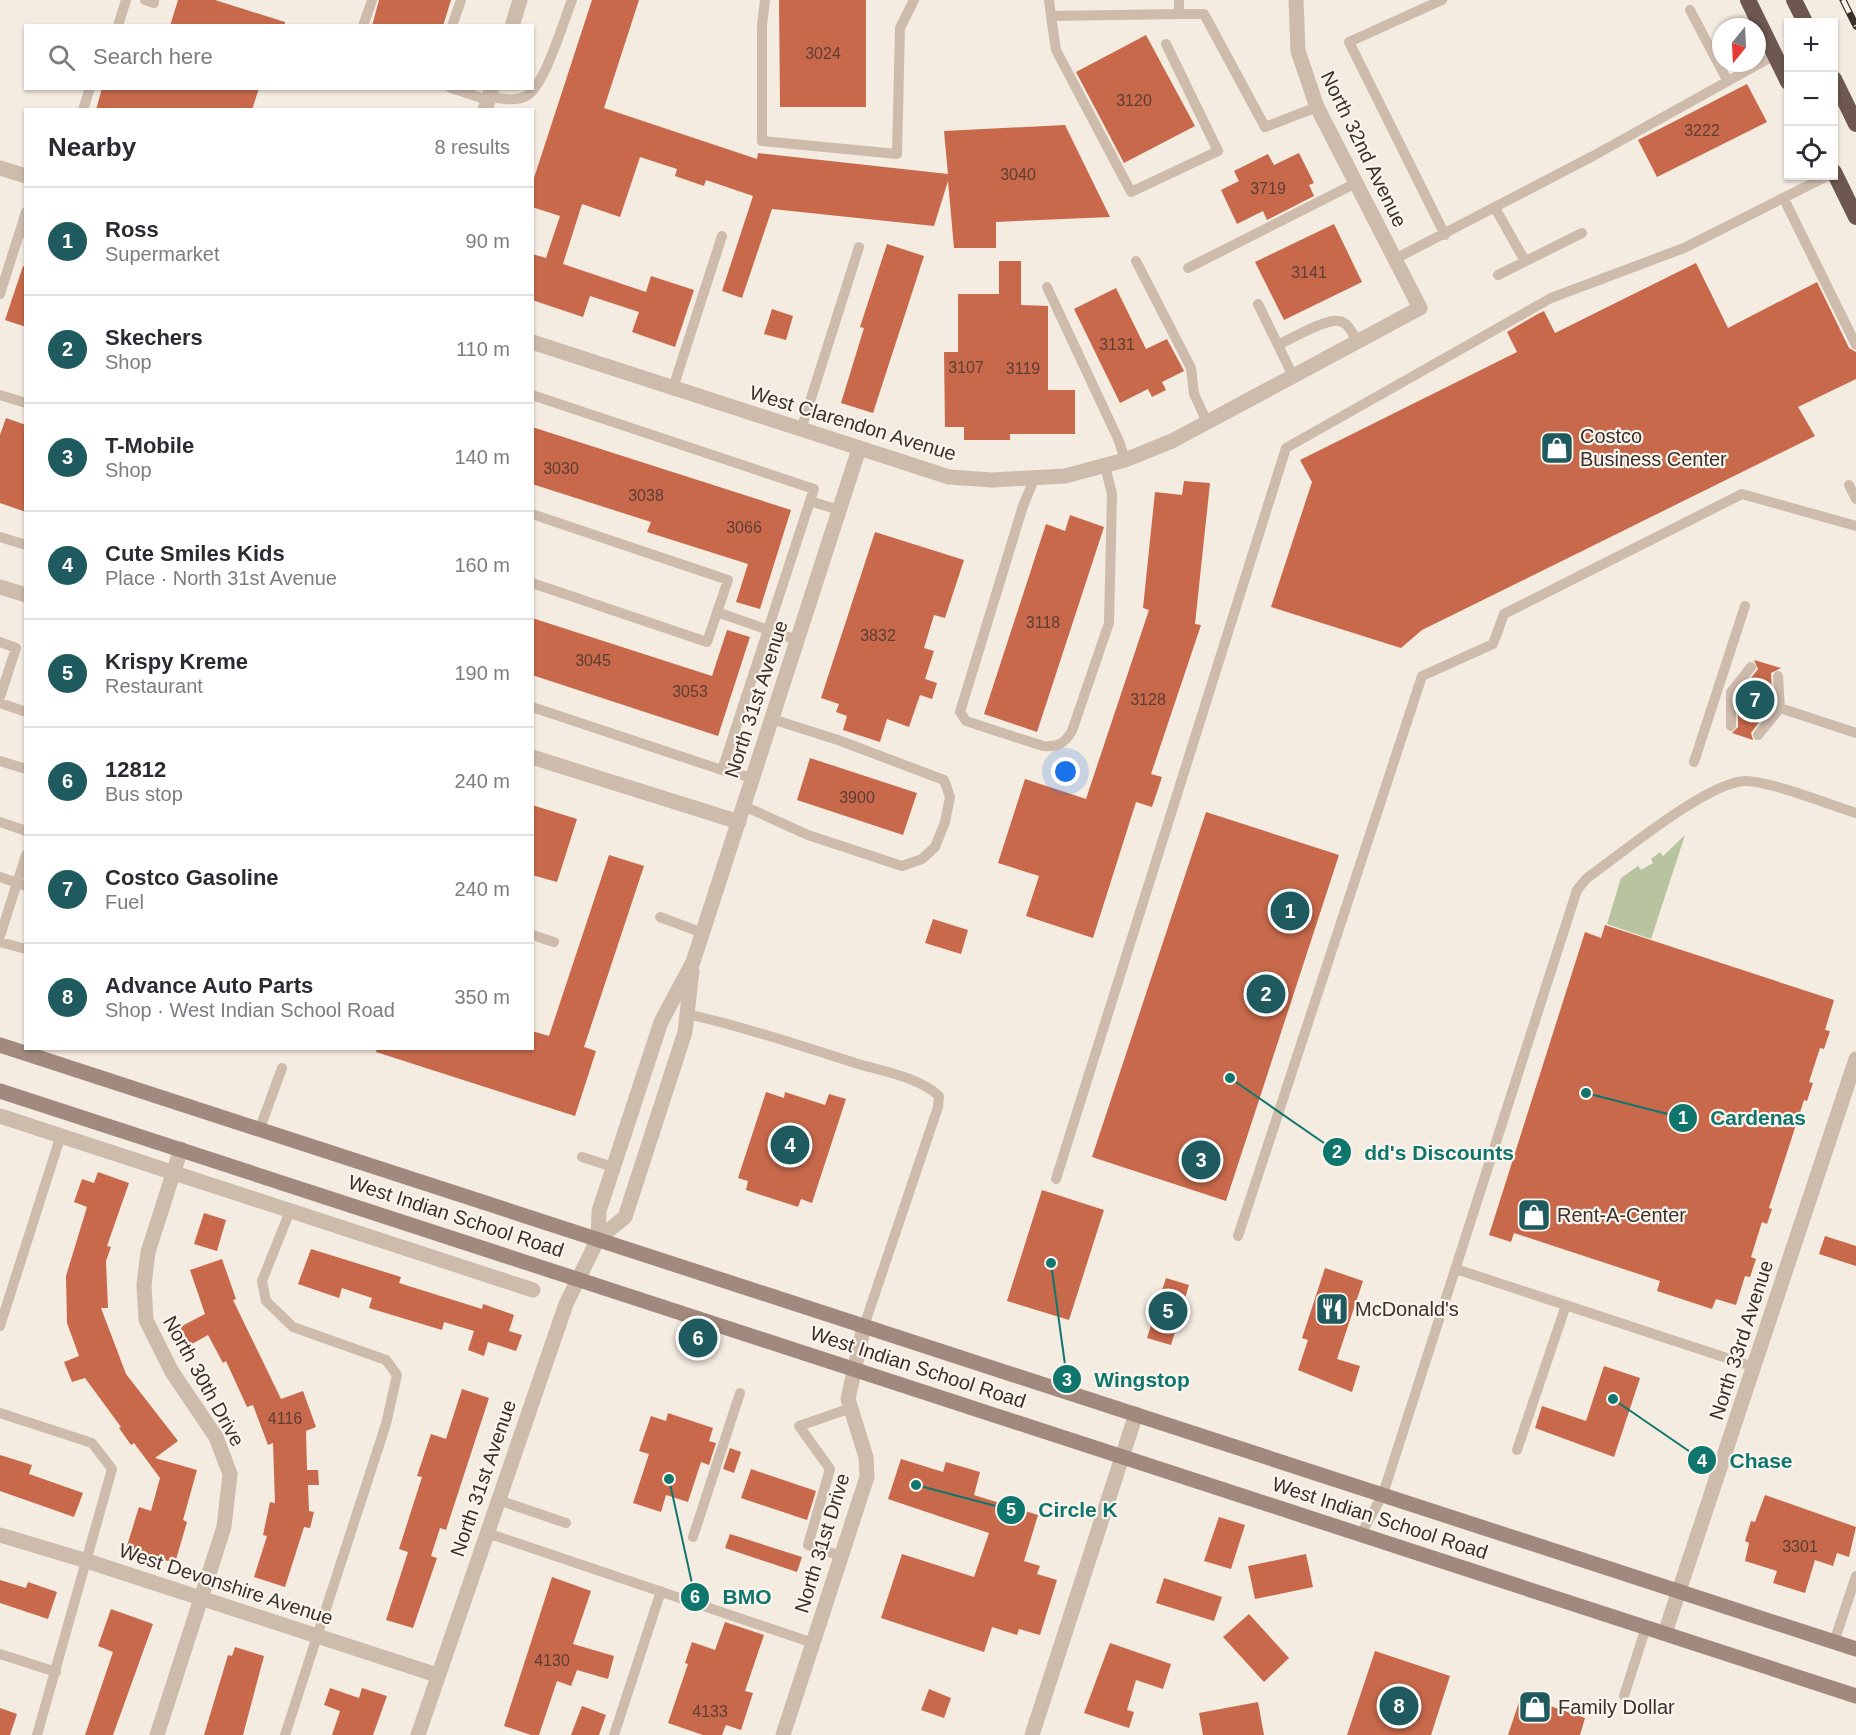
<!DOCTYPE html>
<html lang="en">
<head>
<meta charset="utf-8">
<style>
	:root { --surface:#fff; --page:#f7f7f7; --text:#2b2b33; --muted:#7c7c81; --line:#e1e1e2; --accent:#1f5a5e }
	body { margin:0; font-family:Helvetica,sans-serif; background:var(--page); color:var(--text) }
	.controls { position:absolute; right:18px; top:18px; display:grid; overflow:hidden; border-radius:0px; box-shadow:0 2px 4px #0004 }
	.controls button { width:54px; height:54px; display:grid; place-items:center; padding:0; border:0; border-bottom:2px solid var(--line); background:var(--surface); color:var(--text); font:30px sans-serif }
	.compass { position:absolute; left:1712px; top:18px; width:54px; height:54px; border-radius:50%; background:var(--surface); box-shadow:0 2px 4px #0004; rotate:198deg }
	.you { position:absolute; left:1066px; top:772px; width:21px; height:21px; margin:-15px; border:4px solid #fff; border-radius:50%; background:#1a73e8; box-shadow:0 0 0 9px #1a73e833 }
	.badge { display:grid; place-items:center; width:39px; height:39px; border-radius:50%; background:var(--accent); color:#fff; font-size:20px; font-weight:700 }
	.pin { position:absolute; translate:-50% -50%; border:3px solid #fff; box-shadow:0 2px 6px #0006 }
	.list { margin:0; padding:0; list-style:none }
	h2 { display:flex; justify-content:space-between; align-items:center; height:78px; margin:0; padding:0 24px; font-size:26px }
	h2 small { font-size:20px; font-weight:400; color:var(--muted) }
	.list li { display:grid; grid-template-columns:39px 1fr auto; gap:18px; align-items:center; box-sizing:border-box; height:108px; padding:0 24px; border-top:2px solid var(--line) }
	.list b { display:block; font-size:22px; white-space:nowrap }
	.list p { margin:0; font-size:20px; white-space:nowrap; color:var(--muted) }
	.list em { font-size:20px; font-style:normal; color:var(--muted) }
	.icon { flex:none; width:33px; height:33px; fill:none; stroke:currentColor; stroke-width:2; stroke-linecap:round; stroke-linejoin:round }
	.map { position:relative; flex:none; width:1856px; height:1735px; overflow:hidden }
	.search { position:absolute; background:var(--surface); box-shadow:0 2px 4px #0004; left:24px; top:24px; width:510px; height:66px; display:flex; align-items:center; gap:15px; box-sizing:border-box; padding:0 21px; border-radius:0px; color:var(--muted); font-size:22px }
	.panel { position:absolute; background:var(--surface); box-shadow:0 2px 4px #0004; left:24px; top:108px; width:510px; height:942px; border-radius:0px }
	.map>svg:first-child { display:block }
	.green { fill:#b8c4a0 }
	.building { fill:#c8694b }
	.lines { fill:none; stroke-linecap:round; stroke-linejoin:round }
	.service { stroke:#cdbbac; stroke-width:10 }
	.minor { stroke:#cdbbac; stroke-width:15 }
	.tertiary { stroke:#cdbbac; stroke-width:15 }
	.secondary { stroke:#a18a7d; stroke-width:15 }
	.trunk { stroke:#6c584f; stroke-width:16 }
	.rail-casing { stroke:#3b302b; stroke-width:7 }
	.rail { stroke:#fbf5ee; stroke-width:4.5; stroke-dasharray:14; stroke-linecap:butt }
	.labels { text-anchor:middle; stroke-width:4.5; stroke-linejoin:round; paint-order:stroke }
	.number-label { font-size:16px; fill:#5e3e33 }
	.street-label { font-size:20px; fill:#3b302b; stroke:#fbf5ee }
	.poi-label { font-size:20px; fill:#3b302b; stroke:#fbf5ee; text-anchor:start }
	.leader { fill:none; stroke:#0f766e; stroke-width:2 }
	.callout-dot { fill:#0f766e; stroke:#fbf5ee; stroke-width:2 }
	.mark-label { font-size:18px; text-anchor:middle; font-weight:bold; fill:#fff }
	.callout-label { font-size:21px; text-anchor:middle; font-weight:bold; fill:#0f766e; stroke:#fbf5ee; stroke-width:4.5; stroke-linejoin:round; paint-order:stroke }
</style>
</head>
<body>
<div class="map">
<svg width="1856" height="1735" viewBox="0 0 1856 1735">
	<rect width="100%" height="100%" fill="#f4ebe1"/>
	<path class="green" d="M1685,835L1651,939L1607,924L1621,878L1638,866L1641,870L1653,863L1651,859L1660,852L1663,856Z"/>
	<path class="building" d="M178,0H215L285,22V26H170Z
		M379,0H451L443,26H372Z
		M592,0H639L604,108L757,159L758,153L948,174L944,131L1065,125L1110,217L996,222V248H954L948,181L934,226L772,209L742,298L722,291L753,196L706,180L704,186L675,176L677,169L640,157L620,217L582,204L563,264L646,292L651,276L694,290L675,347L632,332L639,312L590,296L583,317L532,300V254L546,258L560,216L532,207V184Z
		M779,0H866V107H780Z
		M1146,35L1195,126L1124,163L1076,72Z
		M1747,84L1767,122L1657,177L1638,140Z
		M102,88H259L252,110H96Z
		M1299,153L1314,183L1309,185L1314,196L1267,220L1263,211L1237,224L1221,190L1239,181L1234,171L1268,154L1274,165Z
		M1334,224L1362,282L1284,320L1255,262Z
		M887,244L924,256L873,413L841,403L864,328L860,327Z
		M999,261H1021V305L1048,306V390H1075V434H1010V440H964V427H945L944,352H958V294H999Z
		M1696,263L1728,328L1817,282L1849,348L1856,352V379L1798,407L1815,436L1422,630L1401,648L1271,607L1312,482L1300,460L1517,352L1507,332L1536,315L1544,311L1555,333Z
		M23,266L26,267V327L5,320Z
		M1116,288L1146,349L1167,339L1184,371L1162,382L1166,390L1152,397L1148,389L1120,403L1074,309Z
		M772,309L793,316L786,340L764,334Z
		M6,418L26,425V512L0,503V435Z
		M532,427L791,510L760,609L736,602L748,564L647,532L651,522L532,484Z
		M1184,481L1210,483L1195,624L1201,625L1151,774L1162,777L1152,807L1136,802L1093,938L1026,916L1039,876L998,863L1025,779L1086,799L1149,610L1143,608L1155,492L1182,495Z
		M1070,515L1104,527L1037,732L984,714L1046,524L1065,531Z
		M875,532L964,560L945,618L934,615L924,648L934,651L925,679L937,683L932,699L920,695L909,727L887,719L880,742L843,730L847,716L836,712L839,704L821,698Z
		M532,618L712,676L727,630L750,637L718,736L532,675Z
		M1754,660L1781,668L1771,673L1772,694L1768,706L1757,714L1759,722L1751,733L1753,740L1732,733L1738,727V705L1744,687L1758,669Z
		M810,758L917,793L903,835L797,800Z
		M532,805L577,819L557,882L532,875Z
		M1206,812L1339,855L1226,1201L1092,1157Z
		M609,855L644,866L584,1047L596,1051L575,1116L376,1052L377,1048H532V1031L549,1036Z
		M933,919L968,930L961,954L925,943Z
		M1605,925L1834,1000L1825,1030L1830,1031L1824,1049L1820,1048L1809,1082L1813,1083L1807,1101L1804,1100L1769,1208L1772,1209L1767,1224L1762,1222L1751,1257L1756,1259L1750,1277L1745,1276L1736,1305L1716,1299L1712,1309L1657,1291L1660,1281L1514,1233L1511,1242L1489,1235L1585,932L1601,938Z
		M766,1092L784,1098L785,1092L825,1105L829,1094L846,1099L812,1203L801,1199L798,1207L746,1190L748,1181L738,1178Z
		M98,1172L129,1183L107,1246L111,1247L106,1261L108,1308H101L126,1374L178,1441L155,1458L197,1470L183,1520L187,1522L175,1563L126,1549L139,1507L151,1511L160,1478L134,1443L131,1445L119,1428L121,1427L85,1378L72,1382L64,1362L79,1356L67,1323L66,1276L87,1207L74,1202L82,1179L94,1183Z
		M1042,1190L1104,1210L1069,1320L1007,1301Z
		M204,1213L226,1220L217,1251L194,1244Z
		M1825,1236L1856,1246V1266L1819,1254Z
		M311,1249L401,1277L399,1283L482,1309L483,1304L514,1315L509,1331L522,1335L516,1351L488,1342L484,1356L468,1350L474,1331L444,1322L442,1330L369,1308L372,1298L342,1288L339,1298L298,1284Z
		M222,1259L236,1299L233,1300L281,1399L303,1391L316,1427L306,1431L307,1470H318L319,1485H308L309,1511L314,1512L310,1528L304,1527L285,1587L254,1577L267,1536L263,1535L270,1502L275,1503L273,1443L268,1445L253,1405L247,1407L226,1361L223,1363L208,1335L190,1345L180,1327L205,1314L190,1270Z
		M1325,1268L1363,1281L1337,1359L1360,1366L1352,1392L1298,1370L1308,1340L1302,1338Z
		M1166,1278L1189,1285L1171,1345L1147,1338Z
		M1604,1366L1640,1378L1614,1457L1535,1428L1542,1406L1586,1421Z
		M462,1389L489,1398L446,1530L440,1528L431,1556L437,1558L413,1628L386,1620L408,1552L399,1549L422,1477L417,1476L431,1434L446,1439Z
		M668,1413L713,1428L709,1441L716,1443L709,1465L701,1462L688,1502L666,1495L661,1512L633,1503L649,1454L639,1451L651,1416L666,1421Z
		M730,1448L741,1452L734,1473L723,1469Z
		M0,1455L32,1465L29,1474L83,1493L74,1517L0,1491Z
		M901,1459L943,1472L946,1462L980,1472L974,1495L1038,1515L1024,1561L1040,1566L1037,1574L1057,1580L1040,1635L1019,1629L1017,1635L992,1627L984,1652L881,1618L902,1554L974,1577L989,1533L888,1499Z
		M751,1469L816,1491L807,1520L741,1498Z
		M1765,1495L1856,1527L1849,1557L1837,1553L1833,1566L1815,1560L1805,1593L1773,1583L1777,1571L1745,1561L1749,1543L1745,1541L1751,1521L1755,1522Z
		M1219,1517L1245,1525L1231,1569L1204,1561Z
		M730,1534L802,1557L797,1572L725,1548Z
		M1306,1554L1313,1587L1255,1599L1248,1566Z
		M552,1577L591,1591L573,1644L614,1656L608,1679L577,1670L571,1686L557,1681L539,1735H531L504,1726Z
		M1164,1578L1222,1597L1214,1621L1156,1603Z
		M0,1580L26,1588L28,1582L57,1592L48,1619L0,1603Z
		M111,1609L153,1624L113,1735H85L113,1652L98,1646Z
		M1249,1614L1289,1658L1264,1682L1223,1637Z
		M725,1622L764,1635L745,1691L753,1693L741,1730L726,1725L722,1735H703L668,1723L688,1664L685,1663L692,1642L715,1650Z
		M1110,1643L1171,1664L1163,1689L1136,1680L1127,1710L1134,1712L1129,1728L1084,1713Z
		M235,1647L264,1656L243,1735H204L228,1655L232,1656Z
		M1375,1651L1450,1676L1431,1735H1347Z
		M330,1688L359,1698L362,1688L387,1696L373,1735H332L340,1711L324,1705Z
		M929,1689L951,1698L944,1718L921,1710Z
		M1521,1696L1585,1718L1580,1735H1508Z
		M1258,1702L1264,1735H1203L1199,1713Z
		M582,1706L606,1715L599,1735H571Z
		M0,1708L17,1714L10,1735H0Z"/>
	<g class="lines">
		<path class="service" d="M145,0L154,3V0
			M765,0L762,26V141L897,154L900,28L914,0
			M1049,0L1051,16L1179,14V0
			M1442,0L1349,42L1445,235
			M1690,10L1727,80
			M1179,14H1204L1265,127L1317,107
			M1051,16L1056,50L1131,192L1218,151L1166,44
			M118,26L126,0
			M363,26L372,0
			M452,26L461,0
			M451,88L488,100
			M489,97C501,98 515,102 526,96C544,88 564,20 572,0
			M83,110L90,88
			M1784,199L1856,345
			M1495,208L1525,261
			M25,233L20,231L26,212
			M1395,259L1593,156L1775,55
			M1136,261L1191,368L1194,394L1207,422
			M1188,268L1356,183
			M1498,275L1582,233
			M1047,287L1119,441L1125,460
			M0,294L20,231
			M1258,304L1293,376
			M1278,345C1291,339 1326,318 1339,321C1349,323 1353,334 1357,342
			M673,388L722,236
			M0,395L26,403
			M532,395L814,489L722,770L532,707
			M801,430L859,247
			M1035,477L1023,506L960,712L966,721L1043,746C1058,747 1064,744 1072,731L1109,623L1112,494L1105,466
			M1849,485L1856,499
			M810,501L839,510
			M532,514L728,580L707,642L532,583
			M0,537L26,545
			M717,612L797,640
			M0,642L16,648L0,697
			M0,703L26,712
			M1764,717L1780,708L1856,733
			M1731,726V692L1751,667
			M1758,735L1780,708L1778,676
			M0,761L26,769
			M1694,762L1745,606
			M722,770L753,778
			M744,806L808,835L902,866L922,859L935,847L945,822L950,797L944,780L838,740L772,719
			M0,822L26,831
			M0,877L26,886
			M660,917L703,933
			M532,935L554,942
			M0,936L26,855
			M0,942L26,949
			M687,1014C744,1027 799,1045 855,1063C881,1071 919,1077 939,1096L938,1107L864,1326
			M260,1128L282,1068
			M582,1157L613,1167
			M1056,1179L1286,448L1551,298L1684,248L1827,176
			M1238,1236L1422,676L1493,644L1504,614L1742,494L1856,526
			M1456,1269L1754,1367
			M0,1326L61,1135
			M0,1413L92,1443L112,1469L37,1735
			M1517,1450L1566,1305
			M498,1500L566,1523
			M487,1533L813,1643
			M1361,1534L1383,1494L1577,890L1587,878C1620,855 1708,781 1746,781C1769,781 1831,805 1856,813
			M693,1537L740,1393
			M841,1556L808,1545L830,1469L799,1426L851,1408
			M1834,1642L1856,1576
			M0,1654L56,1672
			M1624,1696L1646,1627
			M285,1735L386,1424L397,1375L386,1360L293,1327L266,1301L262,1281L290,1211
			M614,1735L661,1591"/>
		<path class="minor" d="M512,26L520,0
			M485,110L492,88
			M0,168L26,176
			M532,342L949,477L992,480L1065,476L1125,460L1172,441L1420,308L1317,107L1298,51L1296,0
			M0,587L26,595
			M532,757L739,822
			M0,1116L533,1290
			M0,1535L87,1561L437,1675
			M1665,1633L1856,1059
			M157,1735L224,1527L230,1474L216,1437L172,1372L146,1320L144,1285L148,1252L181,1149
			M783,1735L867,1477L866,1457L848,1399L864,1326
			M1032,1735L1136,1414"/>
		<path class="tertiary" d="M598,1239L599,1211L661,1022L693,962L859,449
			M418,1735L566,1304L598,1239L625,1217L685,1032L692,971"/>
		<path class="secondary" d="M0,1045L1856,1649
			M0,1091L1856,1696"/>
		<path class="trunk" d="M1748,0L1788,82
			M1794,0L1805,22
			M1834,79L1856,124
			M1834,172L1856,217"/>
		<defs>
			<path id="rail" d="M1843,0L1856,26"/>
		</defs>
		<use href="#rail" class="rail-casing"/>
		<use href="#rail" class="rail"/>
	</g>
	<defs>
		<symbol id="shop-square" viewBox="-11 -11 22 22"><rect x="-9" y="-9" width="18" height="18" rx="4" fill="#1f5a5e" stroke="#fbf5ee"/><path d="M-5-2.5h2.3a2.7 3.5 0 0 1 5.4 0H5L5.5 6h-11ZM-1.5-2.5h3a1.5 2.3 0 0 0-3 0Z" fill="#fff"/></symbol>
		<symbol id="restaurant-square" viewBox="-11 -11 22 22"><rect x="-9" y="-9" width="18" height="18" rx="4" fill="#1f5a5e" stroke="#fbf5ee"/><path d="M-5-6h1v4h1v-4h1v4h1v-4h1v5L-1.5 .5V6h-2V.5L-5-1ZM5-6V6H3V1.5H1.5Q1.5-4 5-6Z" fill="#fff"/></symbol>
	</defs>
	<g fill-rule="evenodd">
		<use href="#shop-square" x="1538" y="429" width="38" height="38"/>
		<use href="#shop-square" x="1515" y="1196" width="38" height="38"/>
		<use href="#restaurant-square" x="1313" y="1290" width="38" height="38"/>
		<use href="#shop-square" x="1516" y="1688" width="38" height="38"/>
	</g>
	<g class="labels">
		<g class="number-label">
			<text x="823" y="59">3024</text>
			<text x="1134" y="106">3120</text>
			<text x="1702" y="136">3222</text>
			<text x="1018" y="180">3040</text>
			<text x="1268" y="194">3719</text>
			<text x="1309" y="278">3141</text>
			<text x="1117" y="350">3131</text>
			<text x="966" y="373">3107</text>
			<text x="1023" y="374">3119</text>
			<text x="561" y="474">3030</text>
			<text x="646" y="501">3038</text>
			<text x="744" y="533">3066</text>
			<text x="1043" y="628">3118</text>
			<text x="878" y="641">3832</text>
			<text x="593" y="666">3045</text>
			<text x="690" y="697">3053</text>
			<text x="1148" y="705">3128</text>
			<text x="857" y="803">3900</text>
			<text x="285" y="1424">4116</text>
			<text x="1800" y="1552">3301</text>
			<text x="552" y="1666">4130</text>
			<text x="710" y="1717">4133</text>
		</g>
		<g class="street-label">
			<text transform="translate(1364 149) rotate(64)" y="7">North 32nd Avenue</text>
			<text transform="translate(853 423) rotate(17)" y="7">West Clarendon Avenue</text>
			<text transform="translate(756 699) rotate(-72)" y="7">North 31st Avenue</text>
			<text transform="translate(456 1216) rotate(18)" y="7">West Indian School Road</text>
			<text transform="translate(1741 1340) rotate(-72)" y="7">North 33rd Avenue</text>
			<text transform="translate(918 1367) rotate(18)" y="7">West Indian School Road</text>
			<text transform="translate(204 1381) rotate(61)" y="7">North 30th Drive</text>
			<text transform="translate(483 1478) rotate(-71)" y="7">North 31st Avenue</text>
			<text transform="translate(1380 1518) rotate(18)" y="7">West Indian School Road</text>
			<text transform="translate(822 1543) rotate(-73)" y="7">North 31st Drive</text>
			<text transform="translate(226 1584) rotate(18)" y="7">West Devonshire Avenue</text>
		</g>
		<g class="poi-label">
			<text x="1580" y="443">Costco<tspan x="1580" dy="23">Business Center</tspan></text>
			<text x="1557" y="1222">Rent-A-Center</text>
			<text x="1355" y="1316">McDonald's</text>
			<text x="1558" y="1714">Family Dollar</text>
		</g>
	</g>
	<path class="leader" d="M1586 1093L1683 1118M1230 1078L1337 1152M1051 1263L1067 1379M1613 1399L1702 1460M916 1485L1011 1510M669 1479L695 1597"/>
	<g class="callout-dot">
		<circle cx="1586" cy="1093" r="6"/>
		<circle cx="1230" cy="1078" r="6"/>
		<circle cx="1051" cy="1263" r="6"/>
		<circle cx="1613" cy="1399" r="6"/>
		<circle cx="916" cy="1485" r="6"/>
		<circle cx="669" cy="1479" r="6"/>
		<circle cx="1683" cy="1118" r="15"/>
		<circle cx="1337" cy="1152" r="15"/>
		<circle cx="1067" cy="1379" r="15"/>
		<circle cx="1702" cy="1460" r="15"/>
		<circle cx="1011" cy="1510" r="15"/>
		<circle cx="695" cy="1597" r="15"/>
	</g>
	<g class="mark-label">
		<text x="1683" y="1124">1</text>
		<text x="1337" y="1158">2</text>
		<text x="1067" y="1386">3</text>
		<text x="1702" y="1467">4</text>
		<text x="1011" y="1516">5</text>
		<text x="695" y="1603">6</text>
	</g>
	<g class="callout-label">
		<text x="1758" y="1125">Cardenas</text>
		<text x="1439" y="1160">dd's Discounts</text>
		<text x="1142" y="1387">Wingstop</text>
		<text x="1761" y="1468">Chase</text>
		<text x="1078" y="1517">Circle K</text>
		<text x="747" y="1604">BMO</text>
	</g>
</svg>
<div class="controls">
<button>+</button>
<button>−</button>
<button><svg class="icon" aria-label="locate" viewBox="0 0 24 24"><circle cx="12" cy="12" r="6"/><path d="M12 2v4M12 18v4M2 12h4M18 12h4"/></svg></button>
</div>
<svg class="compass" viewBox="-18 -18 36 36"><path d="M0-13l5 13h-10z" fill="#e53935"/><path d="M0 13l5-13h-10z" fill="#7c7c81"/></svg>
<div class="you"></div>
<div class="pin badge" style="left:1290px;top:911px">1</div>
<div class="pin badge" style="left:1266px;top:994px">2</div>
<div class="pin badge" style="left:1201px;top:1160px">3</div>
<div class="pin badge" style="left:790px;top:1145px">4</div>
<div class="pin badge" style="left:1168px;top:1311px">5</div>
<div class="pin badge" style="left:698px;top:1338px">6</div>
<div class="pin badge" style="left:1755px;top:700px">7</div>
<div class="pin badge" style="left:1399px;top:1706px">8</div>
<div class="search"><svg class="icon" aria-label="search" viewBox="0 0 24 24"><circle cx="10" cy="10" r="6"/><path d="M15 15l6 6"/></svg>Search here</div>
<section class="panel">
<h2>Nearby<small>8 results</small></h2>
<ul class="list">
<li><span class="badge">1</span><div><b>Ross</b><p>Supermarket</p></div><em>90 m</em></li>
<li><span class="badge">2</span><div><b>Skechers</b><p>Shop</p></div><em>110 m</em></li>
<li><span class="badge">3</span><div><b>T-Mobile</b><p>Shop</p></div><em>140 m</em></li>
<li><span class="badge">4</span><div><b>Cute Smiles Kids</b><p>Place · North 31st Avenue</p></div><em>160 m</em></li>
<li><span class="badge">5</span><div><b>Krispy Kreme</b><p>Restaurant</p></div><em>190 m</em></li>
<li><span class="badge">6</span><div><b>12812</b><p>Bus stop</p></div><em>240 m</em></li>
<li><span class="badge">7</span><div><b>Costco Gasoline</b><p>Fuel</p></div><em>240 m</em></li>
<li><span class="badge">8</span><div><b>Advance Auto Parts</b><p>Shop · West Indian School Road</p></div><em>350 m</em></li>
</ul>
</section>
</div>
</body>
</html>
